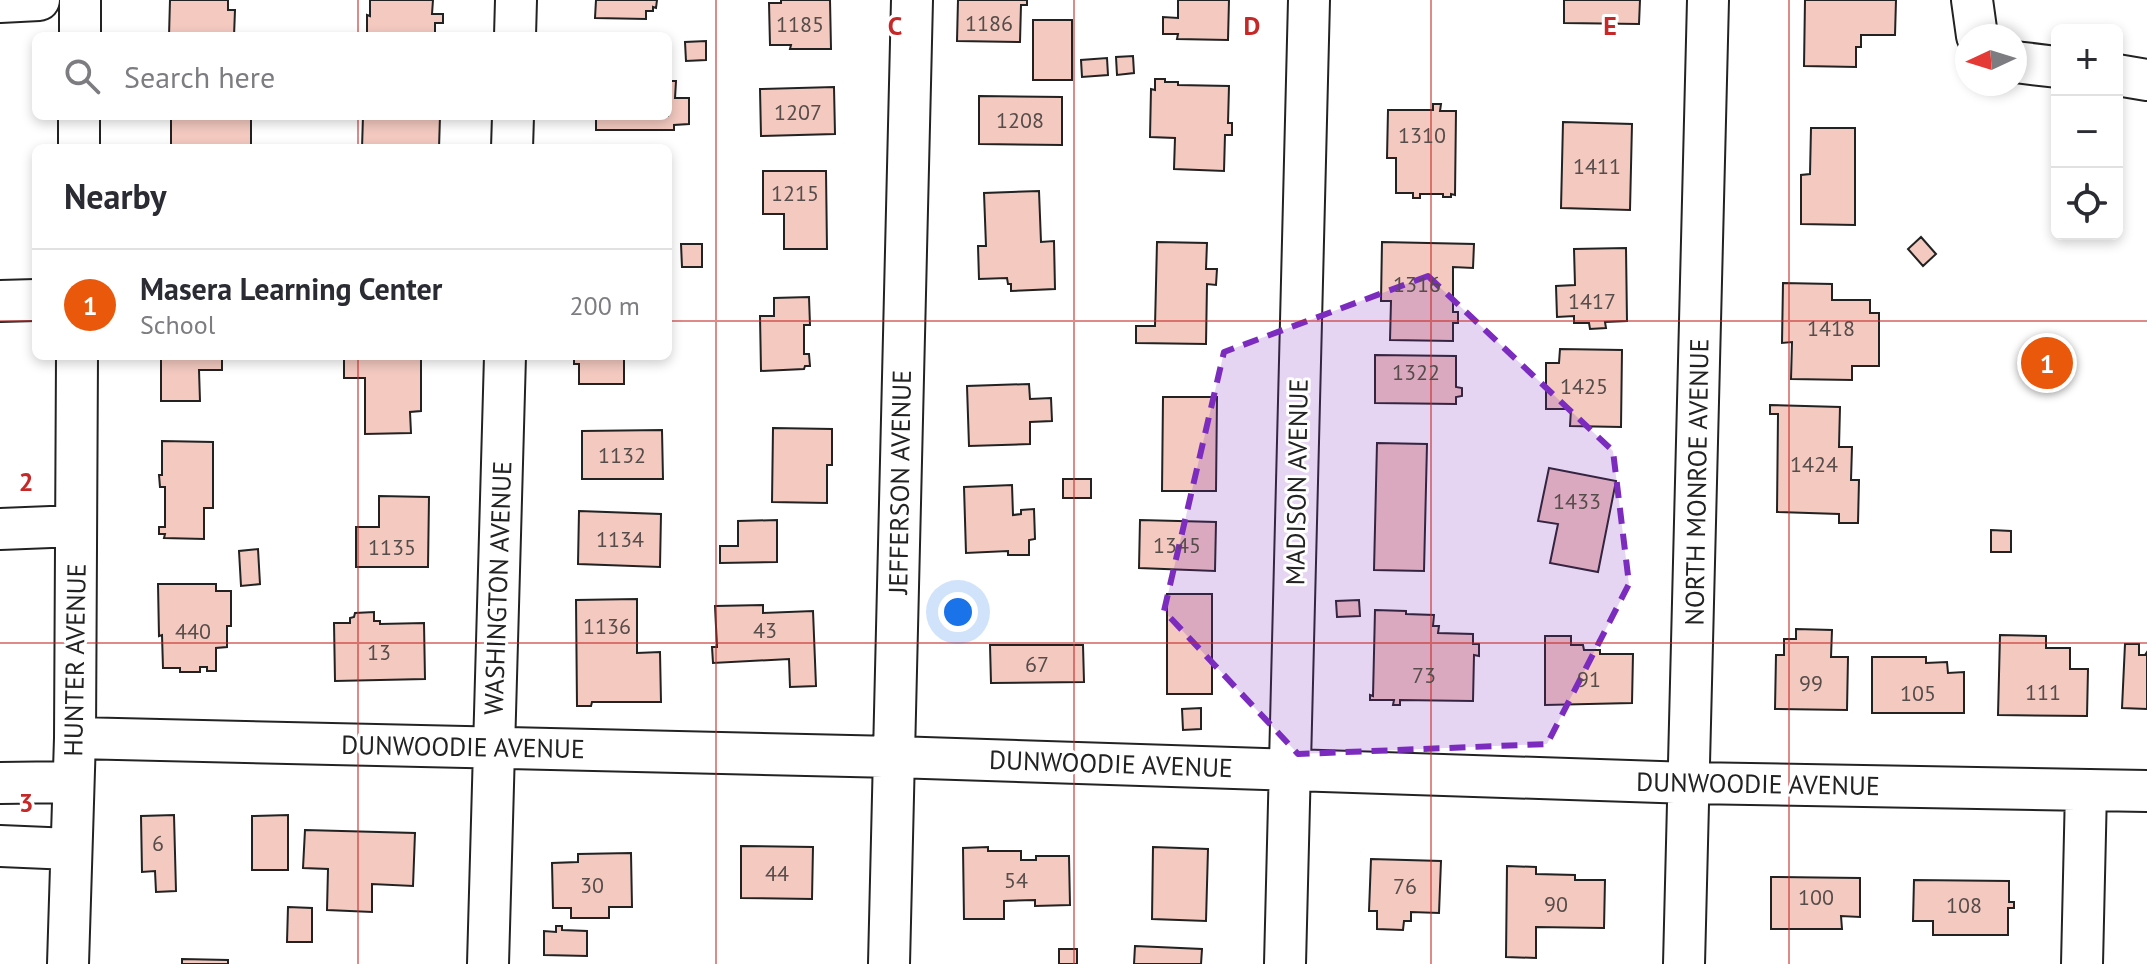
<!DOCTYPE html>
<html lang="en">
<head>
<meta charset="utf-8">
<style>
	:root { --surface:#fff; --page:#f2f2f3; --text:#2b2b33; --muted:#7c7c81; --line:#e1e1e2; --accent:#ea580c }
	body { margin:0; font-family:"PT Sans",sans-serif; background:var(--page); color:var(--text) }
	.controls { position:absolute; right:24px; top:24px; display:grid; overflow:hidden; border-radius:12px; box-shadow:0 4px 12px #0003 }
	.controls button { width:72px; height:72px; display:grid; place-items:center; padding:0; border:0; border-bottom:2px solid var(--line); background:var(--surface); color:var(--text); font:40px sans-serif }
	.compass { position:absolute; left:1955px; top:24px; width:72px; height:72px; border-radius:50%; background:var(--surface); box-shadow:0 4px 12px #0003; rotate:266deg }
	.you { position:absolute; left:958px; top:612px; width:28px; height:28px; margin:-20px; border:6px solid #fff; border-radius:50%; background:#1a73e8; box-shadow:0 0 0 12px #1a73e833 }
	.badge { display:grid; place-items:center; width:52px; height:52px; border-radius:50%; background:var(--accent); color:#fff; font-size:26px; font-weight:700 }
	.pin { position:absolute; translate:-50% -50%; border:4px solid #fff; box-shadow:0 2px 8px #0006 }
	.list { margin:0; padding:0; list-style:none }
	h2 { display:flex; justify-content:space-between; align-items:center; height:104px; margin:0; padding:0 32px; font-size:34px }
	h2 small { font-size:26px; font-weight:400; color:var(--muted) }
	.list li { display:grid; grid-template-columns:52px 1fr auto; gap:24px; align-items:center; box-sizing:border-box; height:112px; padding:0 32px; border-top:2px solid var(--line) }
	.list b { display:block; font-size:30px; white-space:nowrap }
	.list p { margin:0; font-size:26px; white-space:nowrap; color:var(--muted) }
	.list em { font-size:26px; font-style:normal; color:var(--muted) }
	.icon { flex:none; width:44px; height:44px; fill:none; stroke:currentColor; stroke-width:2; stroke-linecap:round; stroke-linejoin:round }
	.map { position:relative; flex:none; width:2147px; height:964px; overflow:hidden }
	.search { position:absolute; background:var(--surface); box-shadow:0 4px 12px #0003; left:32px; top:32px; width:640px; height:88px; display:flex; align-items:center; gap:20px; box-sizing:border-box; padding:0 28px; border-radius:12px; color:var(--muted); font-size:30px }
	.panel { position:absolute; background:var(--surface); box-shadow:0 4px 12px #0003; left:32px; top:144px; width:640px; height:216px; border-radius:12px }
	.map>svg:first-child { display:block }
	.building { fill:#f3c9c0; stroke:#222; stroke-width:2 }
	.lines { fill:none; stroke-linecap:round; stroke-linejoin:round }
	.minor-casing { stroke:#222; stroke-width:44 }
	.minor { stroke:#fff; stroke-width:40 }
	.marked { fill:#7b2cbf; fill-opacity:0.2; stroke:#7b2cbf; stroke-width:6; stroke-dasharray:16 10; stroke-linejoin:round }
	.grid { fill:none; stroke:#c62828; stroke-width:2; stroke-opacity:0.55 }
	.labels { text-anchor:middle; stroke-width:6; stroke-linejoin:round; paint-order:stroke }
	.number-label { font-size:22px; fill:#564c4a }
	.street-label { font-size:26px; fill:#222; stroke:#fff }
	.grid-label { font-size:26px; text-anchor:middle; font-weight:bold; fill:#c62828; stroke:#fff; stroke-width:6; stroke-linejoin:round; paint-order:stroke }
</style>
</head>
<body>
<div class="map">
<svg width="2147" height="964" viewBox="0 0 2147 964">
	<rect width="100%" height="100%" fill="#fff"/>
	<path class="building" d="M170,0H228V10H235L234,36H169Z
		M370,0H433L432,14H443V23H435V36H367V15L370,16Z
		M596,0H657L656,8L653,7V11H646V19L595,18Z
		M781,0H830L831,49H790L791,45H770L769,3H781Z
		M958,0H1027V5H1021L1020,42L957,41Z
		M1178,0H1229L1228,40L1177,39L1178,34H1163V17L1178,18Z
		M1564,0H1640L1639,24L1564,23Z
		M1805,0H1896L1895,35H1861V47H1856V67L1804,66Z
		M1033,20H1072V80H1033Z
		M706,41V60L686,61L685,42Z
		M1133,56L1134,73L1117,75L1116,57Z
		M1107,58L1108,75L1082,77L1081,60Z
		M1155,79H1165V82H1178V85L1229,86L1228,123H1232V135H1225L1224,171L1174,169L1175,138L1150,137L1151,89L1155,90Z
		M668,81H676L675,98H689V124L674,125V130H596V116H668Z
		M834,87L835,134L761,136L760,89Z
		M979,96L1062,97V145L979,144Z
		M1433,104H1441L1440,111H1456L1455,195L1451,194V197H1443V194H1420V198H1413V193H1396V158H1387L1388,110H1433Z
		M171,116H251V148H171Z
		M363,116H440L439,148H362Z
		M1563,122L1632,124L1630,210L1561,208Z
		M1811,128H1855V225L1801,224V175L1810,174Z
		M763,171H826L827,249H784V214H763Z
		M1039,191L1041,242L1054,241L1055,289L1011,291V284H1008L1007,278L979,279L978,246H986L984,193Z
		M1921,237L1936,254L1923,266L1908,249Z
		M1157,242L1207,243L1206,269H1217L1216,285L1207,284L1206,344L1136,343V326H1155Z
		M1382,242L1474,244L1473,268L1453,267V312H1458V323H1453V341L1390,340L1391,301H1381Z
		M681,244H702V267H682Z
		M1626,248L1627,321L1605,322L1606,328L1590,329L1589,323H1574V316L1557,317L1556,286L1575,285L1574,249Z
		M1783,283L1832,284V300H1870V313H1879V366H1852V380L1791,379L1792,342L1782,343Z
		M809,297L810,325H804V354H809L810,366H805L804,369L761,371L760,316H774V298Z
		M1560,349L1622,350L1621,427L1570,426L1571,409H1546V363H1559Z
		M1375,355L1456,356V387L1462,388V396L1456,397V404L1375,403Z
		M161,356H222V370H199L200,401H161Z
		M344,356H421V411L410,412L411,433L365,434V378H344Z
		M574,356H624V384H579V364H574Z
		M1029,384L1030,399L1051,398L1052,421L1030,422V444L969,446L967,386Z
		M1163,397H1217L1216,491H1162Z
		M1770,405L1840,407L1839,447H1852L1851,480H1859L1858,523H1839V514L1777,512L1778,414H1770Z
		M773,428L832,429V465H827V503L772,502Z
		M662,430L663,479H582V431Z
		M162,441L213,442V508H204V539L164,538L165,534H159V527H165V487H160L159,475H162Z
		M1377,443L1427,444L1424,571L1374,570Z
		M1549,468L1616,481L1598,572L1550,563L1558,524L1538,521Z
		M1063,479H1091V498H1063Z
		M1012,485L1013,515L1021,514V510L1034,509L1035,539L1029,540V555H1008V551L966,553L964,487Z
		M379,496L429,497L428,567H356V527H379Z
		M579,511L661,514L660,567L578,564Z
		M777,520V562L720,563V546H738V521Z
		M1140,520L1216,522L1215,571L1139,568Z
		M1991,530L2011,531V552H1991Z
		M258,549L260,584L241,586L239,551Z
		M158,584H216V591H231V626H227V647L216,648V671H207V667H200V672H180V668H163L162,635L159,636Z
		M1167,594H1212V694H1167Z
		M637,599V653L660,652L661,702H592L591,706H577L576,600Z
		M1359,600L1360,616L1337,617L1336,601Z
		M763,605V613L813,611L816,686L790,687L789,659L713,663L712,647H717L715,606Z
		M1375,610L1406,611V614L1434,615L1433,626H1439L1438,633L1473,634V644H1479V656L1474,655L1473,701L1400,700V705H1393L1394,700H1370V695L1373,696Z
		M374,612V621H380V624L424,623L425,679L335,681L334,623H350V618L354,617L355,613Z
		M1796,629L1832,630L1831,657H1848L1847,710L1775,709L1776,655H1784V639H1796Z
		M2000,635L2046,636V648H2070V669H2088L2087,716L1998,715Z
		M1545,636H1571V645H1583L1584,650H1600V654H1633L1632,703L1545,705Z
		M2125,644H2139V655H2145L2147,652V709L2122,708Z
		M990,645H1083L1084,682L991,683Z
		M1872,657H1926V663L1947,662L1948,673L1964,672V713H1872Z
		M1201,708V729L1183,730L1182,709Z
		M174,815L176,891L156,892L155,871L142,872L141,816Z
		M288,815V870H252V816Z
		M305,830L415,833L413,886L372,884V912L327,910L328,869L303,868Z
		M741,846L813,847L812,899L741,898Z
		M988,847V851H1021V860H1036V856H1069L1070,905L1035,906V900L1004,901V919H964L963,848Z
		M1153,847L1208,849L1206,921L1152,919Z
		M631,853L632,907H609V918H571V908H553L552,863L578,862V854Z
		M1371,859L1441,861L1439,913L1411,912V921H1404L1403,930L1377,929V911H1369Z
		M1507,866L1536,867V874L1575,875V880H1605L1604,928L1536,927V958L1506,957Z
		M1771,877L1860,878V917L1841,916L1842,929H1771Z
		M1914,880L2009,881V902H2014V908H2008V935H1933V921H1913Z
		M288,907L312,908V942H287Z
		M556,926H562V930L587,931V956L544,955V931L556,932Z
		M1135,946L1202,949L1201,964H1134Z
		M1059,949H1077V964H1059Z
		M182,959L228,960V964H182Z"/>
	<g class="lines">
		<defs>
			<path id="minor" d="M1972,0L1977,36
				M0,2L39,0
				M80,36V0
				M515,36L516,0
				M2015,62L2057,67
				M2117,75L2147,80
				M79,148V116
				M512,148L513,116
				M0,301L36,300
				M0,529L76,526
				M75,738L894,757L1690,783L2147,791
				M0,783L73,782
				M0,846L71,849
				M68,964L75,738L77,356
				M488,964L505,356
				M889,964L912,0
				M1285,964L1309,0
				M1684,964L1708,0
				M2082,964L2086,790"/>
		</defs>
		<use href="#minor" class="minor-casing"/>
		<use href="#minor" class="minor"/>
	</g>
	<path class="marked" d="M1428,276L1613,451L1629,584L1547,744L1298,754L1164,611L1224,352Z"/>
	<path class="grid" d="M358,0V36M716,0V964M1074,0V964M1431,0V964M1789,0V964M358,116V148M0,321H36M668,321H2147M358,356V964M0,643H2147"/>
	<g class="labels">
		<g class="number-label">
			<text x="989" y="31">1186</text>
			<text x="800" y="32">1185</text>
			<text x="798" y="120">1207</text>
			<text x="1020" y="128">1208</text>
			<text x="1422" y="143">1310</text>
			<text x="1597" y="174">1411</text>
			<text x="795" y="201">1215</text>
			<text x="1417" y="292">1316</text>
			<text x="1592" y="309">1417</text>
			<text x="1831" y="336">1418</text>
			<text x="1416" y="380">1322</text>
			<text x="1584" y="394">1425</text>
			<text x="622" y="463">1132</text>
			<text x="1814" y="472">1424</text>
			<text x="1577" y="509">1433</text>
			<text x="620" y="547">1134</text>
			<text x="1177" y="553">1345</text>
			<text x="392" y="555">1135</text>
			<text x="607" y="634">1136</text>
			<text x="765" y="638">43</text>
			<text x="193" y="639">440</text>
			<text x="379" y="660">13</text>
			<text x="1037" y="672">67</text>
			<text x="1424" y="683">73</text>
			<text x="1589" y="687">91</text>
			<text x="1811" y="691">99</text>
			<text x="2043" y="700">111</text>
			<text x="1918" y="701">105</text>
			<text x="158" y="851">6</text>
			<text x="777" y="881">44</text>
			<text x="1016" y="888">54</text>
			<text x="592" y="893">30</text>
			<text x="1405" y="894">76</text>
			<text x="1816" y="905">100</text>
			<text x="1556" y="912">90</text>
			<text x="1964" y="913">108</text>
		</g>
		<g class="street-label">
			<text transform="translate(900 482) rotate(-89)" y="9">JEFFERSON AVENUE</text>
			<text transform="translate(1297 482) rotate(-89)" y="9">MADISON AVENUE</text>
			<text transform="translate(1697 482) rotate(-89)" y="9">NORTH MONROE AVENUE</text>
			<text transform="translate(498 588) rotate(-88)" y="9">WASHINGTON AVENUE</text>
			<text transform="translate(75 660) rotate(-89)" y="9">HUNTER AVENUE</text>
			<text transform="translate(463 747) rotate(1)" y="9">DUNWOODIE AVENUE</text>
			<text transform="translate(1111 764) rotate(2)" y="9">DUNWOODIE AVENUE</text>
			<text transform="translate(1758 784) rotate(1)" y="9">DUNWOODIE AVENUE</text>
		</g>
	</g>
	<g class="grid-label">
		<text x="895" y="35">C</text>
		<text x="1252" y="35">D</text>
		<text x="1610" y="35">E</text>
		<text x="26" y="491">2</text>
		<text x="26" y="812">3</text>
	</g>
</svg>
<div class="controls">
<button>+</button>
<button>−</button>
<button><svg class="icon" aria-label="locate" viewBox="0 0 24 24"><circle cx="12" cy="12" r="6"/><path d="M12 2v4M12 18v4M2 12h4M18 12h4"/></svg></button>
</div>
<svg class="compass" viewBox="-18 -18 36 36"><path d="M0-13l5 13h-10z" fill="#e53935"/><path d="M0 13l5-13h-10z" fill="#7c7c81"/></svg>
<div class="you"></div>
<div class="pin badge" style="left:2047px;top:363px">1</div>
<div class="search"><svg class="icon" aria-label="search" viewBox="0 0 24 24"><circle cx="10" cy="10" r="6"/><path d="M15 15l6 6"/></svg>Search here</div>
<section class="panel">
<h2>Nearby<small></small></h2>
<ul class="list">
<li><span class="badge">1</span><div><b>Masera Learning Center</b><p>School</p></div><em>200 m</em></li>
</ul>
</section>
</div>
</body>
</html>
